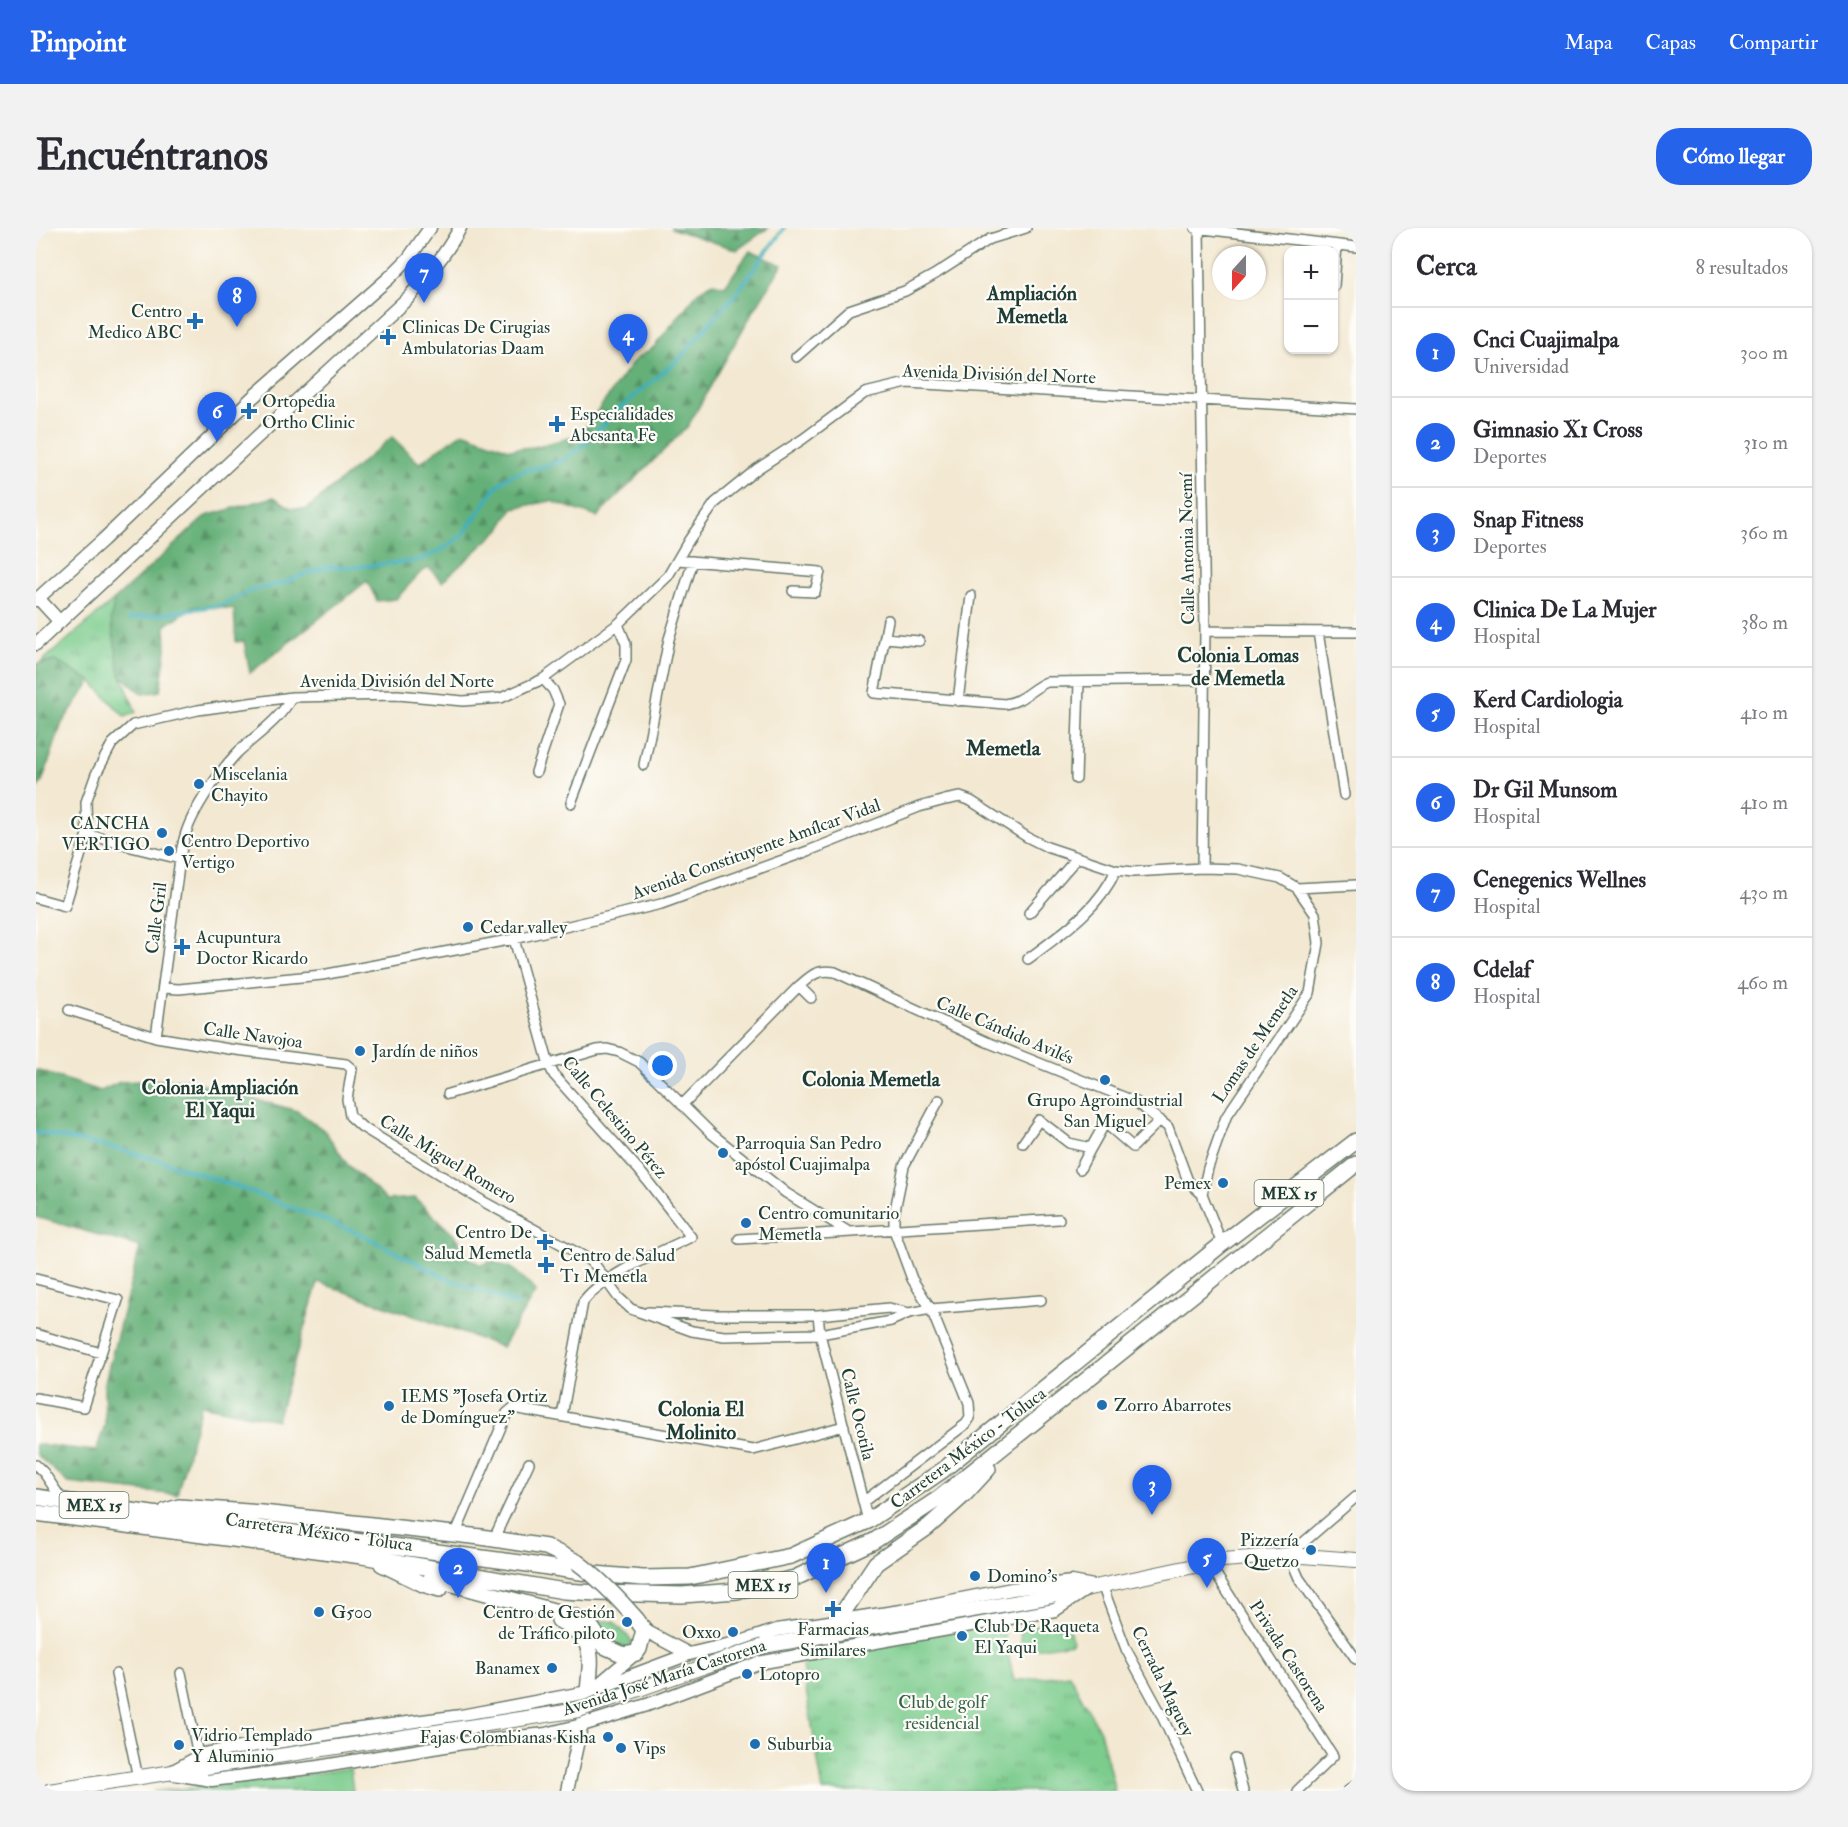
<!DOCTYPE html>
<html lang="es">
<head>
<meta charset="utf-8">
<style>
	:root { --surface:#fff; --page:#f2f2f3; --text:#2b2b33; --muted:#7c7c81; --line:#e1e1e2; --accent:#2563eb }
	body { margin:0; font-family:"IM FELL Double Pica",serif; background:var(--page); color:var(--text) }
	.controls { position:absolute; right:18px; top:18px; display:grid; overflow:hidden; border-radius:12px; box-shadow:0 2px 4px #0004 }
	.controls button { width:54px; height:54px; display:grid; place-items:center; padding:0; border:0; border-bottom:2px solid var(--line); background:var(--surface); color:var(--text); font:30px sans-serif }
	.compass { position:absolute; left:1176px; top:18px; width:54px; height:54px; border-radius:50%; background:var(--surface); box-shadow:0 2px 4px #0004; rotate:201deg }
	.you { position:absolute; left:627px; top:838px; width:21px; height:21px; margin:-15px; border:4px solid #fff; border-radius:50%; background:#1a73e8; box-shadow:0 0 0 9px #1a73e833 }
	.badge { display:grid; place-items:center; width:39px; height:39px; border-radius:50%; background:var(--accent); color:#fff; font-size:20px; font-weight:700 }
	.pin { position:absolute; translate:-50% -50px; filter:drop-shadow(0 2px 3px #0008) }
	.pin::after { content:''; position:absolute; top:32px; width:21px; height:18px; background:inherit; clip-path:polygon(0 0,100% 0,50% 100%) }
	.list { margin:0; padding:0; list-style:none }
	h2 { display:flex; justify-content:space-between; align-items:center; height:78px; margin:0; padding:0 24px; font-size:26px }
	h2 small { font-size:20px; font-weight:400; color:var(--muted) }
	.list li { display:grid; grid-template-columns:39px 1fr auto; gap:18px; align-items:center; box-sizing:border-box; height:90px; padding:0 24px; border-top:2px solid var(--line) }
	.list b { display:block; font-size:22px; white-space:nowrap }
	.list p { margin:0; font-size:20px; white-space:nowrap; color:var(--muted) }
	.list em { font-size:20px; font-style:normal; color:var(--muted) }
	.map { position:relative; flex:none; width:1320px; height:1563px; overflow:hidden; border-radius:24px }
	header { display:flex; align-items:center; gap:36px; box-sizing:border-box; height:84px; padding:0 30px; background:var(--accent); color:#fff }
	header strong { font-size:28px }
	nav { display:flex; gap:33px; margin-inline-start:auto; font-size:21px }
	.intro { display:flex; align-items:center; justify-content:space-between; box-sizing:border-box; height:144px; padding:0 36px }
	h1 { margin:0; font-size:42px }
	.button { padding:15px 27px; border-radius:24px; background:var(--accent); color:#fff; font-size:21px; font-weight:700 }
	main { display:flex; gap:36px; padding:0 36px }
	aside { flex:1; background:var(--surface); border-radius:24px; box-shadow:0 2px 4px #0004 }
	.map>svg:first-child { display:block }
	.grass { fill:#7ccc8d; stroke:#4e8460; stroke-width:1.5 }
	.forest { fill:url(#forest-firs); stroke:#427656; stroke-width:1.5 }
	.park { fill:url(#park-tufts); stroke:#4e8460; stroke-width:1.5 }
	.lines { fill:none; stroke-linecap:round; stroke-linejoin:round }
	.stream { stroke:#3fafb9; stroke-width:4 }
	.minor-casing { stroke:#69796b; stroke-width:12 }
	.tertiary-casing { stroke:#69796b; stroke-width:15 }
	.secondary-casing { stroke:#69796b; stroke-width:16 }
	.primary-casing { stroke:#69796b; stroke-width:18 }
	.minor { stroke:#fff; stroke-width:9 }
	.tertiary { stroke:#fff; stroke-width:12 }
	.secondary { stroke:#fff; stroke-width:14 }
	.primary { stroke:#fff; stroke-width:15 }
	.secondary-bridge-casing { stroke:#69796b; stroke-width:16; stroke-linecap:butt }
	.primary-bridge-casing { stroke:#69796b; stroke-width:18; stroke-linecap:butt }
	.secondary-bridge { stroke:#fff; stroke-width:14 }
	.primary-bridge { stroke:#fff; stroke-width:15 }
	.poi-dot { fill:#1f6fb2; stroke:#fdfcf7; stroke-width:2 }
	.labels { text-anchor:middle; stroke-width:4.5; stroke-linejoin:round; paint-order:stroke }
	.shield { fill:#fdfcf7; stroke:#62766e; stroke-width:1.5 }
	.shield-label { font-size:16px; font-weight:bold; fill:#1f3d34 }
	.poi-label { font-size:18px; fill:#1f3d34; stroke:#fdfcf7; text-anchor:start }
	.street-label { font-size:18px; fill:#1f3d34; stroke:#fdfcf7 }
	.park-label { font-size:18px; fill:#36614a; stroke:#fdfcf7 }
	.neighbourhood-label { font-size:20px; font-weight:bold; fill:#1f3d34; stroke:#fdfcf7 }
	.quarter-label { font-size:21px; font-weight:bold; fill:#1f3d34; stroke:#fdfcf7 }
</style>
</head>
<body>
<header>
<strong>Pinpoint</strong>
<nav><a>Mapa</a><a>Capas</a><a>Compartir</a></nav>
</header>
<div class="intro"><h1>Encuéntranos</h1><a class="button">Cómo llegar</a></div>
<main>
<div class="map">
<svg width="1320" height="1563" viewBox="0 0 1320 1563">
	<defs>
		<pattern id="forest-firs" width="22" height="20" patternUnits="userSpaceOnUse" patternTransform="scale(1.5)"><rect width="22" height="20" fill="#65b078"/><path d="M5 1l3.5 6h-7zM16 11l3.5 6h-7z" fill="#539063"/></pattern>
		<pattern id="park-tufts" width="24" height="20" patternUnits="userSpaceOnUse" patternTransform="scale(1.5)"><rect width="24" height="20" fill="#7ccc8d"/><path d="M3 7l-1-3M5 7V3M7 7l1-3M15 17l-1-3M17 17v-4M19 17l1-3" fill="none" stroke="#65a774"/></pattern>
	</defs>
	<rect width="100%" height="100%" fill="#fdfcf7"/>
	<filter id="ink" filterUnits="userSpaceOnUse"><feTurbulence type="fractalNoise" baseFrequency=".0167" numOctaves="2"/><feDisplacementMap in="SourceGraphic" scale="12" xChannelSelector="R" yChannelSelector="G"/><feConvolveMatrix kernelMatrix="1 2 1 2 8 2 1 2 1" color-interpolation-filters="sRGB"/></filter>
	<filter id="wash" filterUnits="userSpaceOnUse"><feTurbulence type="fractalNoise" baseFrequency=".008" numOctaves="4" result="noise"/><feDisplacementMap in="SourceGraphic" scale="24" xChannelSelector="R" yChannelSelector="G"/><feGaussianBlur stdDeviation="1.35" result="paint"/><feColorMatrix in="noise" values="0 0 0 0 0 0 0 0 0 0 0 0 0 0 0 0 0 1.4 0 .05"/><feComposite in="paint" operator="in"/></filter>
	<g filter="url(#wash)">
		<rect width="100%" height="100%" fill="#f3e8d1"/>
		<path class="grass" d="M1032,1393L1036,1415L987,1423L983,1400Z
			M314,1540L317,1563H117L202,1556Z"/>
		<path class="forest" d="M634,0H732L701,22Z
			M714,23L746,37L711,94L652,198L561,289L515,273L477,280L464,301L406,354L393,340L385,344L360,371L341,373L331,353L214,445L208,413L200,414L198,381L158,378L129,398L130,422L124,463L106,466L84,447L75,392L78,372L170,288L238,269L255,280L271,281L356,209L383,235L427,204L473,221L498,219L544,207L600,130L617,120L663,63L677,55L689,58Z
			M20,433L55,453L26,495L6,554L0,561V436Z
			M0,842L65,863L84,854L149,851L261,883L289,903L311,936L351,972L379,970L422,1011L431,1029L445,1037L455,1033L477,1041L500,1063L466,1119L282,1054L241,1192L165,1177L141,1267L32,1255L0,1226V1216L60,1223L69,1197L68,1157L104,1019L0,989Z"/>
		<path class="park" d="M78,372L75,392L84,447L89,456L100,484L89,489L55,453L20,433L5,434Z
			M542,1389L578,1394L596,1413L593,1422L585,1430H575Z
			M965,1394L978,1453L1033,1446L1064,1503L1079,1563H787L765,1432Z"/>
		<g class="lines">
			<path class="stream" d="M93,391L185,377L217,362L248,355L271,345L293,339H320L379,333L402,324L426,308L460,259L473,248L489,242L510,238L529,231L552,213L584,180L642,132L702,63L748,0
				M0,904L73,919L123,932L200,958L327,1007L410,1050L480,1076"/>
		</g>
	</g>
	<g filter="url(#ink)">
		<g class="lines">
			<defs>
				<path id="minor" d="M1159,0L1320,19
					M1163,1L1169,403L1166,640
					M1298,58L1301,17
					M760,129L813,82L869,63L898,47L954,11L990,0
					M642,332L784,344L779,364L757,363
					M852,392L838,465L969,476C988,473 994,461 1011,454L1168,452
					M1169,403L1320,404
					M1282,404L1308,567
					M849,410L883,413
					M922,473L935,368
					M608,537L633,411L657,333
					M500,544L523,476L517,462L507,451
					M1040,551L1043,454
					M535,575L590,432V416L582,396
					M51,606L95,619L144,631
					M1261,660L1320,657
					M0,670L29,678L51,606L50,574L60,546L76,516L97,497L162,482L256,469L362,467L427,473L465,470L507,451L582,396L632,348L653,312L679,275L721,241L767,211L829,165L871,155L1320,181
					M993,685L1041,630
					M478,711L513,837L518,847L603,942L655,1009C627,1023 563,1049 547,1074L526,1188
					M992,731C1025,706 1063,681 1080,642
					M763,758L775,770
					M127,760L143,761L286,747L478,711L625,676L772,623L883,579L909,572L924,569L935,573L991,609L1011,619L1080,642L1097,644L1166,640L1202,641L1244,650L1261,660L1279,686L1283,715L1274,765L1190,889L1172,940L1166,966L1186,1016
					M33,782L120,809L193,821L310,836L316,841L311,871L314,888L326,899L450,975L547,1028L559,1037L582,1069L595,1081L656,1103L688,1108L784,1106L855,1093L873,1085L895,1081L1005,1072
					M120,809L144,631C145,623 147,615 149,608C156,583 183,544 201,525C220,507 243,493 256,469
					M412,866L561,822L571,821L583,824L603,834L676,906L750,965L813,1004
					M646,877L763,758C776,747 781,741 799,744L951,814L1100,874L1132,899L1152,953L1166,966
					M987,915L1003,892L1033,915L1055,920L1069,895L1097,919L1124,892
					M1044,941L1055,920
					M703,1011L1023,991
					M0,1051L82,1072L48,1179L0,1170
					M612,1084L681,1087H782L853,1080L873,1085
					M782,1087L784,1106L832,1293
					M0,1106L65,1125
					M0,1237L8,1245L27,1273
					M1320,1269L1253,1327L1263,1350L1320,1431
					M827,1274L930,1196L934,1190L933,1175L895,1081L876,1051L858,1002V987L868,938L903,872
					M422,1300L471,1185L477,1180L717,1222L808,1198
					M461,1304L493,1235
					M1172,1334L1297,1528L1261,1563
					M1066,1357L1090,1421L1123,1482L1161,1563
					M145,1445L162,1527
					M80,1446L102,1550
					M1199,1531L1207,1563
					M1312,1563L1320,1557"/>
				<path id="tertiary" d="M2,370L24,394
					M0,372L67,312L217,169L353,50L373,30L394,0
					M0,416L220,210L372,70C392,48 410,26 424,0
					M608,1402L653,1426
					M563,1456L600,1425
					M135,1544L168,1526L309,1503L425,1488L552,1464L653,1426L708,1413L741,1402L865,1383L976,1361L1036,1354L1057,1358
					M138,1546L176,1552L282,1539L427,1515L510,1506L546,1497L611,1477L722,1435L1019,1382L1048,1363
					M531,1563L551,1471"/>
				<path id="secondary" d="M727,1418L1011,1369L1187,1332L1253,1327L1320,1332
					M13,1563L170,1539"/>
				<path id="primary" d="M0,1269L116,1286L492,1336L558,1346L607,1350L654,1349L755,1328L832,1293L907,1242L1186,1016L1320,913
					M130,1283L143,1279L226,1285L445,1309L510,1319L541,1334
					M0,1285L326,1328L528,1363L561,1365L646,1367L701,1363L759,1350L838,1313L902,1271L1320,936
					M346,1336L387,1356L404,1361
					M395,1350L540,1389L555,1399L568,1418L588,1427L600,1425L603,1421L608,1402L601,1392
					M523,1392C561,1412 555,1427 552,1464
					M802,1392L840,1335L892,1299L929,1266L952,1241"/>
			</defs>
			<use href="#minor" class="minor-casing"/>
			<use href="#tertiary" class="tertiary-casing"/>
			<use href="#secondary" class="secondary-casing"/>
			<use href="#primary" class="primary-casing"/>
			<use href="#minor" class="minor"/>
			<use href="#tertiary" class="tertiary"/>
			<use href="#secondary" class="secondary"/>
			<use href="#primary" class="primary"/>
			<defs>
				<path id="secondary-bridge" d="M170,1539L543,1482L727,1418"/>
				<path id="primary-bridge" d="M541,1334C564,1351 582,1370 601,1392"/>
			</defs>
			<use href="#secondary-bridge" class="secondary-bridge-casing"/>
			<use href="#primary-bridge" class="primary-bridge-casing"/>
			<use href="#secondary-bridge" class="secondary-bridge"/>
			<use href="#primary-bridge" class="primary-bridge"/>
		</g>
	</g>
	<g class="poi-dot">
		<path d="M156 84h6v6h6v6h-6v6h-6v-6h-6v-6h6z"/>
		<path d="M349 100h6v6h6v6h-6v6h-6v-6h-6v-6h6z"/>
		<path d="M210 174h6v6h6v6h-6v6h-6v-6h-6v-6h6z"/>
		<path d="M518 187h6v6h6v6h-6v6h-6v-6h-6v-6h6z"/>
		<circle cx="163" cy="556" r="6"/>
		<circle cx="126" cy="605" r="6"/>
		<circle cx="133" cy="623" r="6"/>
		<circle cx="432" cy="699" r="6"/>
		<path d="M143 710h6v6h6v6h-6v6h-6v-6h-6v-6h6z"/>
		<circle cx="324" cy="823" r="6"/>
		<circle cx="1069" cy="852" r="6"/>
		<circle cx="687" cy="925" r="6"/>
		<circle cx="1187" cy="955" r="6"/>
		<circle cx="710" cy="995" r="6"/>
		<path d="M506 1005h6v6h6v6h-6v6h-6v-6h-6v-6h6z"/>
		<path d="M507 1028h6v6h6v6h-6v6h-6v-6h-6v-6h6z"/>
		<circle cx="1066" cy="1177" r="6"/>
		<circle cx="353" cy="1178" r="6"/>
		<circle cx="1275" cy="1322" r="6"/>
		<circle cx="939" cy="1348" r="6"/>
		<path d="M794 1372h6v6h6v6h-6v6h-6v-6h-6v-6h6z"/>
		<circle cx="283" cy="1384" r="6"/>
		<circle cx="591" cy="1394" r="6"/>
		<circle cx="697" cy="1404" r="6"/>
		<circle cx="926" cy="1408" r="6"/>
		<circle cx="516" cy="1440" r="6"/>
		<circle cx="711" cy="1446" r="6"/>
		<circle cx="572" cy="1509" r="6"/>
		<circle cx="719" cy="1516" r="6"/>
		<circle cx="143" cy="1517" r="6"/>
		<circle cx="585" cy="1520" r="6"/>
	</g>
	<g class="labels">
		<g class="shield">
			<rect x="1218.5" y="952" width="69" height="26" rx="4.5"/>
			<rect x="23.5" y="1264" width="69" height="26" rx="4.5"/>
			<rect x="692.5" y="1344" width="69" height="26" rx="4.5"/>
		</g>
		<g class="shield-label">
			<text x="1253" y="971">MEX 15</text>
			<text x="58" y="1283">MEX 15</text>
			<text x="727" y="1363">MEX 15</text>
		</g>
		<g class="poi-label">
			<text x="146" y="89" text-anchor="end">Centro<tspan x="146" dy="21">Medico ABC</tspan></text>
			<text x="366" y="105">Clinicas De Cirugias<tspan x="366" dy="21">Ambulatorias Daam</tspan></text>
			<text x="226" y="179">Ortopedia<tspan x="226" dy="21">Ortho Clinic</tspan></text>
			<text x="534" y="192">Especialidades<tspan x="534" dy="21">Abcsanta Fe</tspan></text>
			<text x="175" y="552">Miscelania<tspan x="175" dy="21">Chayito</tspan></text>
			<text x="114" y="601" text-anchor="end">CANCHA<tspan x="114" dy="21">VERTIGO</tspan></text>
			<text x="145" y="619">Centro Deportivo<tspan x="145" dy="21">Vertigo</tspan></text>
			<text x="444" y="705">Cedar valley</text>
			<text x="160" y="715">Acupuntura<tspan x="160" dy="21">Doctor Ricardo</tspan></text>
			<text x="336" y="829">Jardín de niños</text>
			<text x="1069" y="878" text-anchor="middle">Grupo Agroindustrial<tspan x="1069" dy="21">San Miguel</tspan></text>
			<text x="699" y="921">Parroquia San Pedro<tspan x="699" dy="21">apóstol Cuajimalpa</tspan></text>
			<text x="1175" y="961" text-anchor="end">Pemex</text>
			<text x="722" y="991">Centro comunitario<tspan x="722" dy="21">Memetla</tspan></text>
			<text x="496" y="1010" text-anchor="end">Centro De<tspan x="496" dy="21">Salud Memetla</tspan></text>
			<text x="524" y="1033">Centro de Salud<tspan x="524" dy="21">T1 Memetla</tspan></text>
			<text x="365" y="1174">IEMS "Josefa Ortiz<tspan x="365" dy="21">de Domínguez"</tspan></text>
			<text x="1078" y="1183">Zorro Abarrotes</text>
			<text x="1263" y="1318" text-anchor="end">Pizzería<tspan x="1263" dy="21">Quetzo</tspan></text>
			<text x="951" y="1354">Domino's</text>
			<text x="295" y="1390">G500</text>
			<text x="579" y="1390" text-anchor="end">Centro de Gestión<tspan x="579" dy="21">de Tráfico piloto</tspan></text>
			<text x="938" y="1404">Club De Raqueta<tspan x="938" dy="21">El Yaqui</tspan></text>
			<text x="797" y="1407" text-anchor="middle">Farmacias<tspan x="797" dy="21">Similares</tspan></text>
			<text x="685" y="1410" text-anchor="end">Oxxo</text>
			<text x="504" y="1446" text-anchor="end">Banamex</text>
			<text x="723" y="1452">Lotopro</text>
			<text x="155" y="1513">Vidrio Templado<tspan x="155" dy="21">Y Aluminio</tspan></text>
			<text x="560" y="1515" text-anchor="end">Fajas Colombianas Kisha</text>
			<text x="731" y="1522">Suburbia</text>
			<text x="597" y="1526">Vips</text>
		</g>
		<g class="street-label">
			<text transform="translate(963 146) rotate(2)" y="6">Avenida División del Norte</text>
			<text transform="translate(1151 321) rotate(-91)" y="6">Calle Antonia Noemí</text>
			<text x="361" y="459">Avenida División del Norte</text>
			<text transform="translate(720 621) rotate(-20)" y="6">Avenida Constituyente Amílcar Vidal</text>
			<text transform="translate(120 690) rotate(-83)" y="6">Calle Gril</text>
			<text transform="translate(969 802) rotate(23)" y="6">Calle Cándido Avilés</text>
			<text transform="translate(217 807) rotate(8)" y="6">Calle Navojoa</text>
			<text transform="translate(1219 816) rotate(-56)" y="6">Lomas de Memetla</text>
			<text transform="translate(579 889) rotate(50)" y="6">Calle Celestino Pérez</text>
			<text transform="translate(412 931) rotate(31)" y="6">Calle Miguel Romero</text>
			<text transform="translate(822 1186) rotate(76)" y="6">Calle Ocotila</text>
			<text transform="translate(932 1220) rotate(-37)" y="6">Carretera México - Toluca</text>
			<text transform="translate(283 1304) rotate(8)" y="6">Carretera México - Toluca</text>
			<text transform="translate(1253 1428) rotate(57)" y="6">Privada Castorena</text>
			<text transform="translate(628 1449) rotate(-18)" y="6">Avenida José María Castorena</text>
			<text transform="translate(1127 1453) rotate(64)" y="6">Cerrada Maguey</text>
		</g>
		<g class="park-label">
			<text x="906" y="1480">Club de golf<tspan x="906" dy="21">residencial</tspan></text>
		</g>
		<g class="neighbourhood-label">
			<text x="996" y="72">Ampliación<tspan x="996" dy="23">Memetla</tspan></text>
			<text x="1202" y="434">Colonia Lomas<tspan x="1202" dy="23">de Memetla</tspan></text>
			<text x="835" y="858">Colonia Memetla</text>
			<text x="184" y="866">Colonia Ampliación<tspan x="184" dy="23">El Yaqui</tspan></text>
			<text x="665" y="1188">Colonia El<tspan x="665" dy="23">Molinito</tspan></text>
		</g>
		<g class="quarter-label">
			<text x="967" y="527">Memetla</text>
		</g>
	</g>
</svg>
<div class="controls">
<button>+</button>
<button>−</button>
</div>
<svg class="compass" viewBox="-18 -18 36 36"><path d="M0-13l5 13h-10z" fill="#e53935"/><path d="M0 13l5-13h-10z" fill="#7c7c81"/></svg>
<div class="you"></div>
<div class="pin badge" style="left:790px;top:1365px">1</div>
<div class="pin badge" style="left:422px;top:1370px">2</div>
<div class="pin badge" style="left:1116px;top:1287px">3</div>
<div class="pin badge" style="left:592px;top:136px">4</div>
<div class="pin badge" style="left:1171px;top:1360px">5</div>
<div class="pin badge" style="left:181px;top:214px">6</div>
<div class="pin badge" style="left:388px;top:75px">7</div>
<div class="pin badge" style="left:201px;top:99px">8</div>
</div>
<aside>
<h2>Cerca<small>8 resultados</small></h2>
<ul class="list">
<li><span class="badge">1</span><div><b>Cnci Cuajimalpa</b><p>Universidad</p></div><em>300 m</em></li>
<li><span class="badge">2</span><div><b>Gimnasio X1 Cross</b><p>Deportes</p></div><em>310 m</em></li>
<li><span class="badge">3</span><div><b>Snap Fitness</b><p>Deportes</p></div><em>360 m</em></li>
<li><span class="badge">4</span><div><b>Clinica De La Mujer</b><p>Hospital</p></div><em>380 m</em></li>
<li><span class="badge">5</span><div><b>Kerd Cardiologia</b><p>Hospital</p></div><em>410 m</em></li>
<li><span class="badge">6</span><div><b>Dr Gil Munsom</b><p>Hospital</p></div><em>410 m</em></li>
<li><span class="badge">7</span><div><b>Cenegenics Wellnes</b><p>Hospital</p></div><em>430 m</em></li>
<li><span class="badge">8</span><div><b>Cdelaf</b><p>Hospital</p></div><em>460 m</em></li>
</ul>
</aside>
</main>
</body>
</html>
